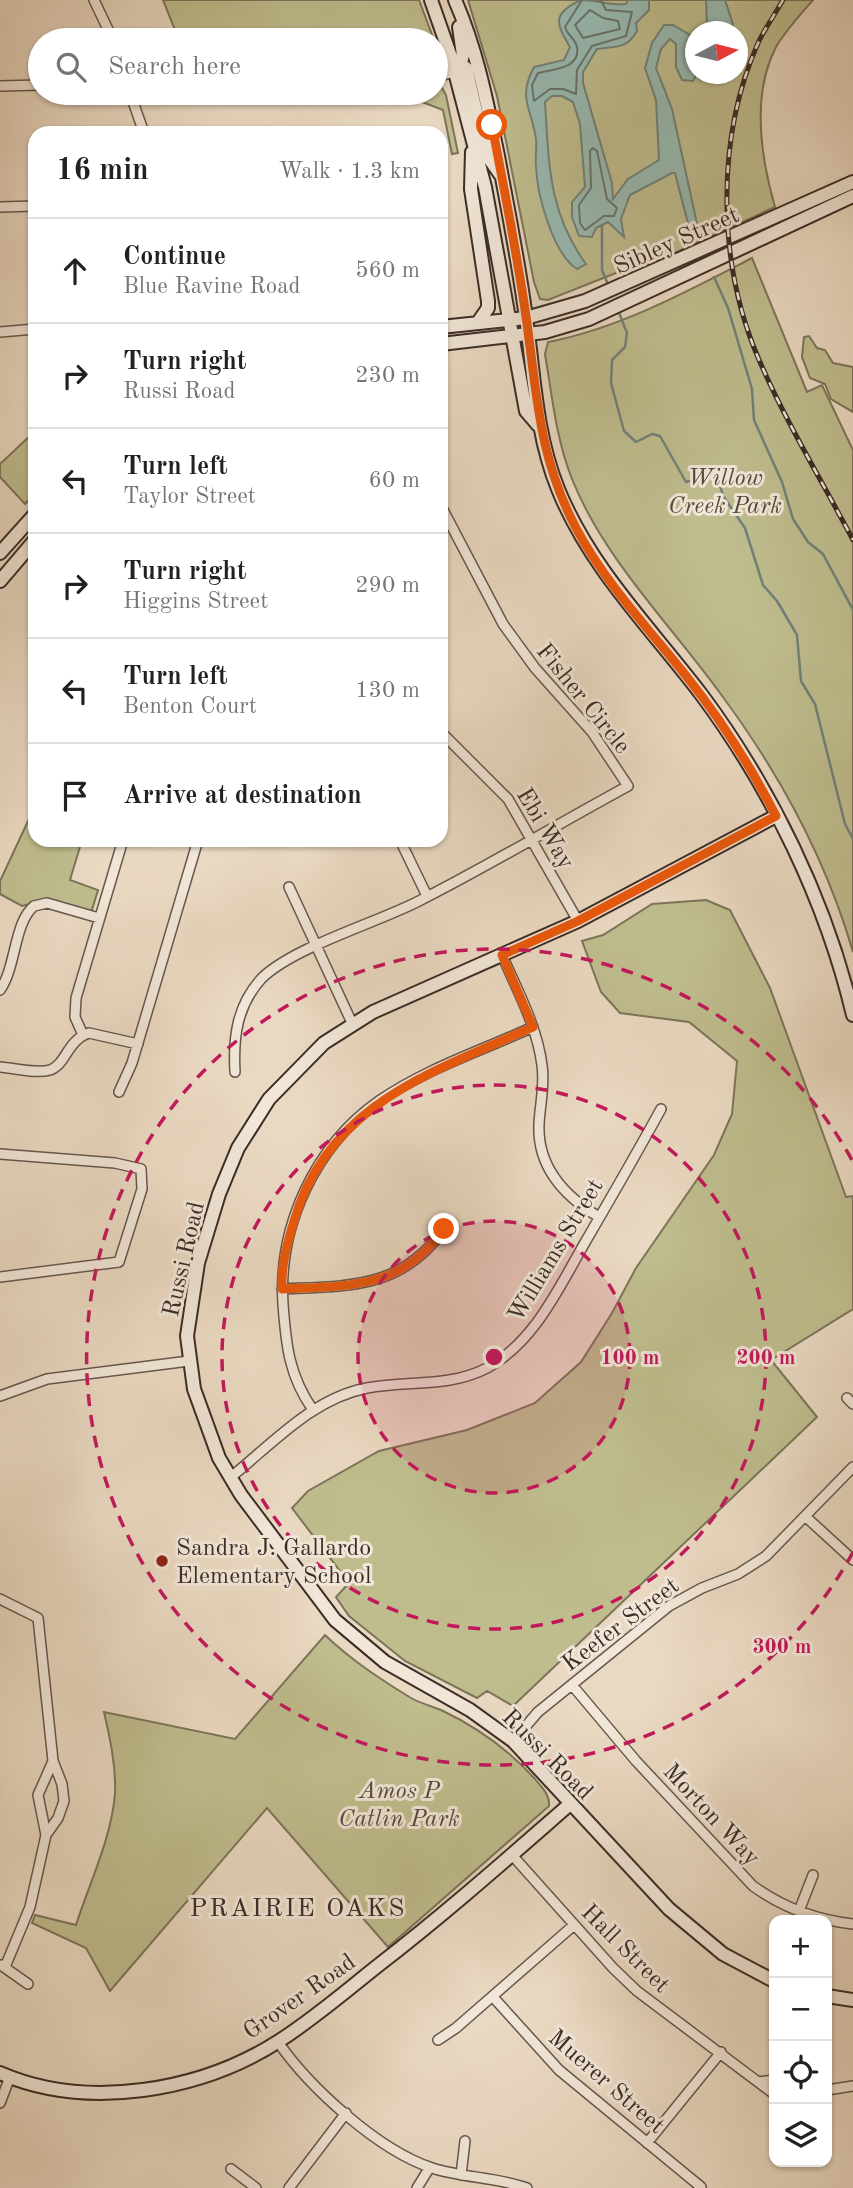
<!DOCTYPE html>
<html lang="en">
<head>
<meta charset="utf-8">
<style>
	:root { --surface:#fff; --page:#f2f2f2; --text:#202124; --muted:#757577; --line:#e0e0e0 }
	body { margin:0; font-family:"Old Standard TT",serif; background:var(--page); color:var(--text) }
	.controls { position:absolute; right:21px; bottom:21px; display:grid; overflow:hidden; border-radius:14px; box-shadow:0 2px 5px #0004 }
	.controls button { width:63px; height:63px; display:grid; place-items:center; padding:0; border:0; border-bottom:2px solid var(--line); background:var(--surface); color:var(--text); font:35px sans-serif }
	.compass { position:absolute; left:685px; top:21px; width:63px; height:63px; border-radius:50%; background:var(--surface); box-shadow:0 2px 5px #0004; rotate:83deg }
	.stop { position:absolute; width:21px; height:21px; margin:-16px; border:5px solid #ea580c; border-radius:50%; background:#fff }
	.stop.end { background:#ea580c; border-color:#fff; box-shadow:0 2px 7px #0008 }
	.list { margin:0; padding:0; list-style:none }
	h2 { display:flex; justify-content:space-between; align-items:center; height:91px; margin:0; padding:0 28px; font-size:30px }
	h2 small { font-size:23px; font-weight:400; color:var(--muted) }
	.list li { display:grid; grid-template-columns:46px 1fr auto; gap:21px; align-items:center; box-sizing:border-box; height:105px; padding:0 28px; border-top:2px solid var(--line) }
	.list b { display:block; font-size:26px; white-space:nowrap }
	.list p { margin:0; font-size:23px; white-space:nowrap; color:var(--muted) }
	.list em { font-size:23px; font-style:normal; color:var(--muted) }
	.icon { flex:none; width:38px; height:38px; fill:none; stroke:currentColor; stroke-width:2; stroke-linecap:round; stroke-linejoin:round }
	.map { position:relative; flex:none; width:853px; height:2188px; overflow:hidden }
	.search { position:absolute; background:var(--surface); box-shadow:0 2px 5px #0004; left:28px; top:28px; width:420px; height:77px; display:flex; align-items:center; gap:18px; box-sizing:border-box; padding:0 24px; border-radius:38px; color:var(--muted); font-size:26px }
	.panel { position:absolute; background:var(--surface); box-shadow:0 2px 5px #0004; left:28px; top:126px; width:420px; height:721px; border-radius:21px }
	.map>svg:first-child { display:block }
	.green { fill:#bfbd8e; stroke:#7c745a; stroke-width:2; fill-rule:evenodd }
	.water { fill:#98bab2; stroke:#72817a; stroke-width:2 }
	.lines { fill:none; stroke-linecap:round; stroke-linejoin:round }
	.shore { stroke:#69736c; stroke-width:2 }
	.stream { stroke:#72817a; stroke-width:2.5 }
	.street-casing { stroke:#66574d; stroke-width:12 }
	.secondary-casing { stroke:#3a2c26; stroke-width:16 }
	.street { stroke:#f1e6d7; stroke-width:9 }
	.secondary { stroke:#f1e6d7; stroke-width:12 }
	.rail-casing { stroke:#3a2c26; stroke-width:5 }
	.rail { stroke:#f1e6d7; stroke-width:2.5; stroke-dasharray:8; stroke-linecap:butt }
	.route { stroke:#ea580c; stroke-width:9 }
	.ring { fill:none; stroke:#c2185b; stroke-width:3.5; stroke-dasharray:12 9 }
	.poi-dot { fill:#8f2418; stroke:#f1e6d7; stroke-width:2.5 }
	.labels { text-anchor:middle; stroke-width:6; stroke-linejoin:round; paint-order:stroke }
	.street-label { font-size:24px; fill:#3a2c26; stroke:#f1e6d7 }
	.park-label { font-size:24px; font-style:italic; fill:#55493b; stroke:#f1e6d7 }
	.poi-label { font-size:24px; fill:#3a2c26; stroke:#f1e6d7; text-anchor:start }
	.neighbourhood-label { font-size:26px; letter-spacing:2px; fill:#3a2c26; stroke:#f1e6d7 }
	.centre { fill:#c2185b; stroke:#f1e6d7; stroke-width:3.5 }
	.ring-label { font-size:21px; text-anchor:middle; font-weight:bold; fill:#c2185b; stroke:#f1e6d7; stroke-width:6; stroke-linejoin:round; paint-order:stroke }
</style>
</head>
<body>
<div class="map">
<svg width="853" height="2188" viewBox="0 0 853 2188">
	<rect width="100%" height="100%" fill="#ead9c2"/>
	<filter id="stains"><feTurbulence type="fractalNoise" baseFrequency=".00286" numOctaves="4"/><feColorMatrix values="0 0 0 0 .2 0 0 0 0 .09 0 0 0 0 .02 0 0 0 .5 -.17"/></filter>
	<radialGradient id="worn" r=".72"><stop offset=".6" stop-color="#630" stop-opacity="0"/><stop offset="1" stop-color="#630" stop-opacity=".3"/></radialGradient>
	<path class="green" d="M163,0H419L434,40H179Z
		M468,0H813C800,15 786,30 776,47C751,95 761,158 775,207L655,262L626,269L548,300L540,299L534,282L497,96ZM696,32H738V74H696Z
		M436,87L442,88L446,95L458,153L452,154L443,110L417,100L415,95L436,93Z
		M752,258L807,392L822,385L853,450V952C826,859 778,771 720,693C670,624 604,559 572,479C556,439 552,395 545,354L548,342C620,328 688,291 752,258Z
		M809,336L817,348L825,350L833,363L853,367V412L831,399L825,384L810,378L802,357L804,337Z
		M35,431V494L25,504L0,477V464Z
		M35,806V840H82L70,880L98,890L91,913L42,901L22,906L0,894V881Z
		M706,900L730,910L770,988L846,1197L853,1196V1309L771,1360L817,1417L513,1706L487,1691L477,1698L405,1661L349,1616L336,1597L349,1583L292,1508L308,1491L379,1451L467,1430L535,1403L581,1362L612,1313L636,1268L714,1155L732,1114L737,1061L689,1022L620,1013L601,992L582,941L603,935L652,904Z
		M325,1635C351,1660 380,1679 411,1698C420,1703 431,1706 441,1710C477,1727 508,1749 535,1779C542,1788 550,1794 549,1806L388,1947L267,1808L110,1991L86,1948L32,1923L35,1915L76,1925C89,1884 112,1837 115,1793C116,1766 110,1738 104,1712L235,1739Z"/>
	<path class="water" d="M581,0C597,0 611,6 626,4L628,0H649V10L636,23L637,31C627,49 617,46 597,49L583,72V83L612,183L613,199L628,179L659,160L656,100L645,68L652,43L664,25H673L695,38L697,74L693,81L682,80L676,67V44L670,39L661,49L656,68L672,109L699,233L691,235L675,173H672L630,195L621,219L624,237L608,222L596,228L592,237L579,236L572,217V202L585,187L580,124L573,102L562,96H552L545,102C549,163 548,212 586,264L577,269C553,254 537,195 536,166C535,157 537,148 536,139C532,109 517,98 534,67L564,60L570,47C557,25 550,14 581,0Z
		M706,0H725L733,24L730,31H704L707,25Z"/>
	<g class="lines">
		<path class="shore" d="M582,0L565,27C567,35 575,38 577,47C581,69 552,69 538,73L532,85L534,101L550,89H563L576,94L577,70L592,46L626,36L632,12L606,10L601,0
			M590,10L603,18L618,21L620,29L583,38L575,25Z
			M593,148L597,151L607,199L617,208L614,216H604L585,230L580,223L579,205L591,188L590,151Z"/>
		<path class="stream" d="M602,225V270L609,287
			M714,277L728,308L752,389L754,420L782,482L793,519L808,542L823,554L853,610
			M618,310L627,333L625,347L612,360L611,383L624,431L636,442L652,434L660,436L686,482L711,475L718,478L723,496L745,528L763,585L777,601L797,635L801,681L815,704L845,824L853,839"/>
		<defs>
			<path id="street" d="M94,0L113,40
				M436,61L451,57
				M436,77L455,72
				M0,86L40,85
				M130,93L144,133
				M0,207L35,206
				M0,332L35,329
				M441,732L508,799L578,921
				M400,840L427,896
				M289,887L352,1023
				M502,955C517,990 537,1026 542,1065C545,1085 540,1104 539,1124C537,1167 564,1196 599,1217
				M0,990C16,968 14,922 34,906L47,903L99,918
				M83,1035L75,1017L76,998L123,840
				M0,1067C15,1068 36,1074 50,1070C66,1065 67,1040 89,1033L138,1044
				M235,1072C233,1037 237,1005 262,978C294,947 376,923 419,901C490,865 558,824 628,786L592,732L535,668L503,624L441,506
				M119,1092L132,1063L198,840
				M0,1154L115,1163L141,1169L142,1189L119,1262L0,1277
				M282,1289C349,1286 402,1289 444,1229
				M0,1396L47,1379L189,1361
				M847,1398L853,1404
				M313,1410C289,1376 286,1345 283,1304C278,1226 315,1146 379,1101C425,1069 483,1050 533,1027
				M231,1477C272,1444 313,1398 367,1388C409,1380 448,1388 487,1368C536,1341 560,1285 587,1239C612,1196 637,1153 661,1109
				M806,1517L853,1560
				M0,1599L38,1618L53,1761L62,1784L64,1801L58,1818L46,1835L30,1907L5,1967
				M572,1685L636,1761L753,1886C782,1907 817,1920 853,1924
				M513,1741L538,1712L669,1606L702,1588L738,1574L766,1556L853,1467
				M46,1835L38,1795L53,1761
				M512,1855L613,1968L637,1991L774,2094
				M799,1911L813,1875
				M1,1965L28,1984
				M493,1997L559,2070L701,2187
				M438,2040L456,2028L574,1925
				M278,2042C310,2088 378,2150 432,2168C463,2178 496,2177 527,2188
				M758,2082L774,2080
				M827,2090L853,2086
				M0,2103L10,2077
				M647,2143L721,2052
				M231,2169L256,2188
				M461,2175L465,2141
				M289,2188L346,2113
				M417,2188L430,2167"/>
			<path id="secondary" d="M431,0L451,57L485,187L526,411L538,425
				M455,0C477,50 487,103 498,156C507,205 517,254 524,304C534,366 534,430 558,489C590,568 650,627 701,694C771,788 826,901 853,1015
				M459,27L463,55L460,67
				M451,57L466,68L486,154L500,174
				M472,152L471,189L488,301V308L479,321
				M441,327L526,318L585,301L853,182
				M441,344L545,332L589,319L853,196
				M0,553L35,514
				M0,581L35,540
				M774,1981L723,1954L669,1909L513,1741L470,1710L385,1662L335,1620L241,1495L219,1458L194,1389L187,1336L198,1263L219,1194L238,1148L269,1099L324,1043L373,1012L578,921L776,816
				M827,1996L853,2000
				M0,2073C87,2111 201,2091 279,2041C315,2018 347,1990 380,1964C446,1913 508,1858 570,1804"/>
		</defs>
		<use href="#street" class="street-casing"/>
		<use href="#secondary" class="secondary-casing"/>
		<use href="#street" class="street"/>
		<use href="#secondary" class="secondary"/>
		<defs>
			<path id="rail" d="M783,0C775,14 766,27 759,41C715,138 717,265 760,362C786,422 822,481 853,540"/>
		</defs>
		<use href="#rail" class="rail-casing"/>
		<use href="#rail" class="rail"/>
	</g>
	<g class="lines">
		<path class="route" d="M444,1229C402,1289 349,1286 282,1289C281,1265 287,1244 294,1221C328,1104 433,1072 533,1027L502,955L578,921L776,816C751,767 721,720 687,677C649,629 605,583 576,528C536,452 537,386 524,303C515,243 503,184 492,125"/>
	</g>
	<circle cx="494" cy="1357" r="136" fill="#c2185b" fill-opacity=".12"/>
	<g class="ring">
		<circle cx="494" cy="1357" r="136"/>
		<circle cx="494" cy="1357" r="272"/>
		<path d="M853 1552A408 408 0 1 1 853 1162"/>
	</g>
	<circle class="poi-dot" cx="162" cy="1561" r="7"/>
	<g class="labels">
		<g class="street-label">
			<text transform="translate(676 240) rotate(-24)" y="8">Sibley Street</text>
			<text transform="translate(584 698) rotate(51)" y="8">Fisher Circle</text>
			<text transform="translate(546 828) rotate(59)" y="8">Ebi Way</text>
			<text transform="translate(555 1250) rotate(-59)" y="8">Williams Street</text>
			<text transform="translate(183 1259) rotate(-77)" y="8">Russi Road</text>
			<text transform="translate(620 1624) rotate(-37)" y="8">Keefer Street</text>
			<text transform="translate(548 1754) rotate(45)" y="8">Russi Road</text>
			<text transform="translate(712 1814) rotate(47)" y="8">Morton Way</text>
			<text transform="translate(626 1948) rotate(45)" y="8">Hall Street</text>
			<text transform="translate(299 1996) rotate(-35)" y="8">Grover Road</text>
			<text transform="translate(607 2081) rotate(41)" y="8">Muerer Street</text>
		</g>
		<g class="park-label">
			<text x="725" y="485">Willow<tspan x="725" dy="28">Creek Park</tspan></text>
			<text x="399" y="1798">Amos P<tspan x="399" dy="28">Catlin Park</tspan></text>
		</g>
		<g class="poi-label">
			<text x="176" y="1555">Sandra J. Gallardo<tspan x="176" dy="28">Elementary School</tspan></text>
		</g>
		<g class="neighbourhood-label">
			<text x="298" y="1916">PRAIRIE OAKS</text>
		</g>
	</g>
	<circle cx="494" cy="1357" r="10" class="centre"/>
	<g class="ring-label">
		<text x="630" y="1364">100 m</text>
		<text x="766" y="1364">200 m</text>
		<text x="782" y="1653">300 m</text>
	</g>
	<rect width="100%" height="100%" filter="url(#stains)"/>
	<rect width="100%" height="100%" fill="url(#worn)"/>
</svg>
<div class="controls">
<button>+</button>
<button>−</button>
<button><svg class="icon" aria-label="locate" viewBox="0 0 24 24"><circle cx="12" cy="12" r="6"/><path d="M12 2v4M12 18v4M2 12h4M18 12h4"/></svg></button>
<button><svg class="icon" aria-label="layers" viewBox="0 0 24 24"><path d="M12 4l9 5-9 5-9-5zM3 14l9 5 9-5"/></svg></button>
</div>
<svg class="compass" viewBox="-18 -18 36 36"><path d="M0-13l5 13h-10z" fill="#e53935"/><path d="M0 13l5-13h-10z" fill="#757577"/></svg>
<div class="stop" style="left:492px;top:125px"></div>
<div class="stop end" style="left:444px;top:1229px"></div>
<div class="search"><svg class="icon" aria-label="search" viewBox="0 0 24 24"><circle cx="10" cy="10" r="6"/><path d="M15 15l6 6"/></svg>Search here</div>
<section class="panel">
<h2>16 min<small>Walk · 1.3 km</small></h2>
<ul class="list">
<li><svg class="icon" aria-label="ahead" viewBox="0 0 24 24"><path d="M12 20V5M6 11l6-6 6 6"/></svg><div><b>Continue</b><p>Blue Ravine Road</p></div><em>560 m</em></li>
<li><svg class="icon" aria-label="right" viewBox="0 0 24 24"><path d="M7 20v-9h11M14 6l5 5-5 5"/></svg><div><b>Turn right</b><p>Russi Road</p></div><em>230 m</em></li>
<li><svg class="icon" aria-label="left" viewBox="0 0 24 24"><path d="M17 20v-9H6M10 6l-5 5 5 5"/></svg><div><b>Turn left</b><p>Taylor Street</p></div><em>60 m</em></li>
<li><svg class="icon" aria-label="right" viewBox="0 0 24 24"><path d="M7 20v-9h11M14 6l5 5-5 5"/></svg><div><b>Turn right</b><p>Higgins Street</p></div><em>290 m</em></li>
<li><svg class="icon" aria-label="left" viewBox="0 0 24 24"><path d="M17 20v-9H6M10 6l-5 5 5 5"/></svg><div><b>Turn left</b><p>Benton Court</p></div><em>130 m</em></li>
<li><svg class="icon" aria-label="arrive" viewBox="0 0 24 24"><path d="M6 21V4h12l-3 4 3 4H6"/></svg><div><b>Arrive at destination</b></div></li>
</ul>
</section>
</div>
</body>
</html>
